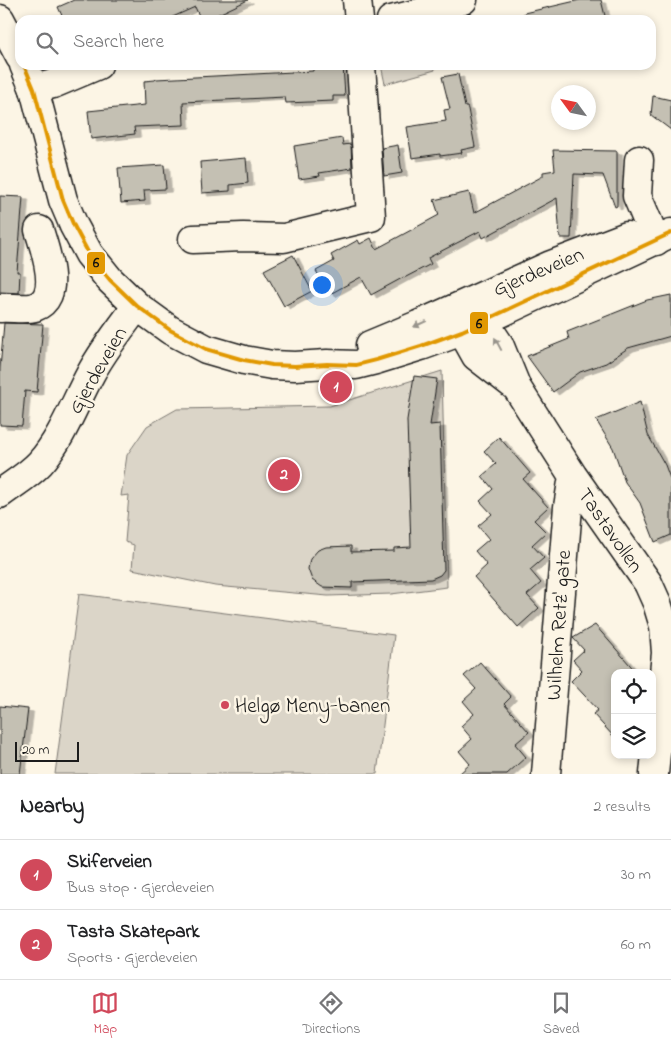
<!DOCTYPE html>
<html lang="en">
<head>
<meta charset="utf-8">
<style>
	:root { --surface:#fff; --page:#f2f2f2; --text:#202124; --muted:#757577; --line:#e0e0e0; --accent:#d1495b }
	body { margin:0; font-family:"Indie Flower",sans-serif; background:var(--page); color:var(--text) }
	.controls { position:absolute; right:15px; bottom:15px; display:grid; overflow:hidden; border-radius:10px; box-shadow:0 2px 8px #0003 }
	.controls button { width:45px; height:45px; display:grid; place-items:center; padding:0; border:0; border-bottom:1px solid var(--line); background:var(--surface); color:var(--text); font:25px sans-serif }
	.compass { position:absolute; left:551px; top:85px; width:45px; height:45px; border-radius:50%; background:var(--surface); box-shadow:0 2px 8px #0003; rotate:303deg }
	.scale { position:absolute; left:15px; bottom:12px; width:64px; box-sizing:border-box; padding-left:5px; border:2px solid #1c1c1c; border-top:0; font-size:14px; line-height:18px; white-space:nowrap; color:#1c1c1c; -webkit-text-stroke:4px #fcf5e5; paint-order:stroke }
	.you { position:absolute; left:321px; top:284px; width:18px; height:18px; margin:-12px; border:4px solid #fff; border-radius:50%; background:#1a73e8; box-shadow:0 0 0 8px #1a73e833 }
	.badge { display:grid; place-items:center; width:32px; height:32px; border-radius:50%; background:var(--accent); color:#fff; font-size:16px; font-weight:700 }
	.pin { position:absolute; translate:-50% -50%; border:2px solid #fff; box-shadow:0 1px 5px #0006 }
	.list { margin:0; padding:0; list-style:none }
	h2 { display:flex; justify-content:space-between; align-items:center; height:65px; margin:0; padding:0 20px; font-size:21px }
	h2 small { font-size:16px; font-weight:400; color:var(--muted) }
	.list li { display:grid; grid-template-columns:32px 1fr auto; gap:15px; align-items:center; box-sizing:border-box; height:70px; padding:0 20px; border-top:1px solid var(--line) }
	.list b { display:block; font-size:19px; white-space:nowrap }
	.list p { margin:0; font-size:16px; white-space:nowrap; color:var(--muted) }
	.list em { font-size:16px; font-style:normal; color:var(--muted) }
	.icon { flex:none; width:28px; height:28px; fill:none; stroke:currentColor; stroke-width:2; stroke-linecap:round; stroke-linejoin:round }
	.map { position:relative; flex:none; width:671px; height:774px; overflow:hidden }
	.search { position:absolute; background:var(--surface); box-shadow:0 2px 8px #0003; left:15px; right:15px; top:15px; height:55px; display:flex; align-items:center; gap:12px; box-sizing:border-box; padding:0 18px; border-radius:15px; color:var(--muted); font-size:19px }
	.sheet { height:205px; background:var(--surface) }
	nav { display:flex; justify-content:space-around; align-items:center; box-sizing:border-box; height:70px; border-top:1px solid var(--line); background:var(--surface); font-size:14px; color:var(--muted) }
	nav a { display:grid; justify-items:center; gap:2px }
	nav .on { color:var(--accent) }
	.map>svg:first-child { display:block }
	.green { fill:#dbd5c8; stroke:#7c7872 }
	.building { fill:#c4c0b3; stroke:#1c1c1c; filter:url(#shadow) }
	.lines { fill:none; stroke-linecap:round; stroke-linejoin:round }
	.minor-casing { stroke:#1c1c1c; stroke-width:31 }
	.major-casing { stroke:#1c1c1c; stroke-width:31 }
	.minor { stroke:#fcf5e5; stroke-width:28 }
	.major { stroke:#fcf5e5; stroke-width:28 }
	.bus-1-casing { stroke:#fcf5e5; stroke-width:8 }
	.bus-1 { stroke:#e19803; stroke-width:4 }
	.oneway { fill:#97938b }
	.poi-dot { fill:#d1495b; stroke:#fcf5e5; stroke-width:2 }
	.labels { text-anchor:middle; stroke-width:5; stroke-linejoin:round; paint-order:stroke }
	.street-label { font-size:21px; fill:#1c1c1c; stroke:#fcf5e5 }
	.poi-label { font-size:21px; fill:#1c1c1c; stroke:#fcf5e5; text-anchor:start }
	.line-badge { stroke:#fcf5e5; stroke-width:2 }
	.pale-badge-label { font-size:14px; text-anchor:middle; font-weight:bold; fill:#111 }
</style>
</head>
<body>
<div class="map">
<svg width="671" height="774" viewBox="0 0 671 774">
	<defs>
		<filter id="shadow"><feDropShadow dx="5.5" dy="3" stdDeviation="0" flood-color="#0004"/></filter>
	</defs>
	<rect width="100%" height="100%" fill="#fcf5e5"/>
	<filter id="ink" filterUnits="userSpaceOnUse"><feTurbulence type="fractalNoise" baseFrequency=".02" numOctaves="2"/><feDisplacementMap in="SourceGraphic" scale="10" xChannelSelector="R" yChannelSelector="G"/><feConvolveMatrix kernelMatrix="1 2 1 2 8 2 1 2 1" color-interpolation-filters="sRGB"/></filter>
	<g filter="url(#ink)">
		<path class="green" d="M381,65H434L435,70L385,84Z
			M442,371L447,587L391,594L328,596L215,586L132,569L134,545L125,542L129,495L121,496L127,455L147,426L177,409L330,406Z
			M79,594L394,635L377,774H55Z"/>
		<path class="building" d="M74,0H248L206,20H201L195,7L166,20H64L58,7Z
			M580,0H601L606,20H524V13Z
			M313,65H343L345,96H333V101L286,103L285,97L183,102L184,125L134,127L135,134L91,139L88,111L145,105L144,81L155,80L156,79L313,71Z
			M458,74L465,107H467L468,109L475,147L461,150L462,153L440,156V154L412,158L407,127L446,121L444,110L450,109L442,77Z
			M653,96L671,100V130L651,115Z
			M342,138L343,145L351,144L352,168L319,173L320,176L299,179L294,146Z
			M398,145L402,173L384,176L382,148Z
			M553,150L617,151V206L615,207L603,175L574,174L571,238H560L557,198L483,238L480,231L428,258L431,264L404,278V277L371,295L361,277L330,294L316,271L334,261L331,255L358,240L360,244L371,238L376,249L439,215L434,200L469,192L474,213L543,176V172L555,170Z
			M246,158L248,183L230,185V191L202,193L200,162Z
			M164,165L166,189L144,190L145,201L121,203L118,168Z
			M0,196L23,197L17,272H20L19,293L0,292Z
			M293,255L312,291L284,306L264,270Z
			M671,295V336L628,348L606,363L580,372L553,392L527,356L569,339L567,332L647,300Z
			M4,323L43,324L37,392L25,391L22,426L0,425V369Z
			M414,376L437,379L430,425L440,424L444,570L440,575L431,579L352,582V588L322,587L312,580L308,569L310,559L318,550L326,547L351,546V552L394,551V548L411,547L407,420Z
			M640,402L648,435L665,465L671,481V535L655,542L640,503L625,482L613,448L596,420Z
			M499,437L530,473L523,479L548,507L534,520L546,532L532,545L544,558L530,570L541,583L527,595L539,608L518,627L474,577L487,565L475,551L489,539L478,526L492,514L480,501L493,489L482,476L496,464L484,451Z
			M595,625L637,673H615V738L593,714L598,710L571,681L582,670L573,660L584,650L573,638Z
			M480,662L511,697L504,704L529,732L515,744L526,757L507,774H459L470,764L459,751L472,739L461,726L474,714L463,701L476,689L464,676Z
			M0,706L28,709L20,774H0Z"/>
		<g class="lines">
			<defs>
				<path id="minor" d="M357,0L359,20
					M391,20L447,6L463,0
					M34,89L53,84L98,65
					M639,160L637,196L656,241
					M193,239L243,237L284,238L371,217L361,65
					M466,305L483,320L499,344L517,388L573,476L648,583L657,603L664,626L666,653L654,774
					M464,307L462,331L476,356L516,387
					M0,308C10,307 26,310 35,307C63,297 45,250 39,230
					M0,494C13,484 29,475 40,463C63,437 74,404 91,373C104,349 121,328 137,306
					M546,774L568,507L573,476"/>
				<path id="major" d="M0,19L20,57
					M24,65L34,89L63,200L74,226L89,254L110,280L137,306L170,330L206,349L244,360L272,365L295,366L327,364L356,365L376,360L421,346L462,331L671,233
					M370,345L418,325L551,265L627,236"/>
			</defs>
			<use href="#minor" class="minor-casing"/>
			<use href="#major" class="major-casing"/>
			<use href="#minor" class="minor"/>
			<use href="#major" class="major"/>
			<defs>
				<path id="bus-1" d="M24,65L34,89L63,200L74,226L89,254L110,280L137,306L170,330L206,349L244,360L272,365L295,366L327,364L356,365L376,360L421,346L462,331L671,233"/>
			</defs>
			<use href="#bus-1" class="bus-1-casing"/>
			<use href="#bus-1" class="bus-1"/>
		</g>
		<defs><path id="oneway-solid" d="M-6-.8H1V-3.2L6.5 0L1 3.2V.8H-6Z" transform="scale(1.25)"/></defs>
		<g class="oneway">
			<use href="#oneway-solid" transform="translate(420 324) rotate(155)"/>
			<use href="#oneway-solid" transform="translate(498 344) rotate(-118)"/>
		</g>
	</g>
	<circle class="poi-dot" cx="225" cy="705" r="5"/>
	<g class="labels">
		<g class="street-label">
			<text transform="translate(538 271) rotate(-23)" y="7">Gjerdeveien</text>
			<text transform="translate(97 370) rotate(-60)" y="7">Gjerdeveien</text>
			<text transform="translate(611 530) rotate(55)" y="7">Tastavollen</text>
			<text transform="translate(558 625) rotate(-86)" y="7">Wilhelm Retz' gate</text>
		</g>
		<g class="poi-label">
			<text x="235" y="712">Helgø Meny-banen</text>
		</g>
	</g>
	<g class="line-badge">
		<rect x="86" y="251" width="20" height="24" rx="5" fill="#e19803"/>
		<rect x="469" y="311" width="20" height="24" rx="5" fill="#e19803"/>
	</g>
	<g class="pale-badge-label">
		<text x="96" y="267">6</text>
		<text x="479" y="328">6</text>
	</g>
</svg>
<div class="controls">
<button><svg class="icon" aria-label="locate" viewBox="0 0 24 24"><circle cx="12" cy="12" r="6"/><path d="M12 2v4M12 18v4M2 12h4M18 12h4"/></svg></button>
<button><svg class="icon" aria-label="layers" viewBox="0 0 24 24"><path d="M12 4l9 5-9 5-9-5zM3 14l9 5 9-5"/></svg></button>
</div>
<svg class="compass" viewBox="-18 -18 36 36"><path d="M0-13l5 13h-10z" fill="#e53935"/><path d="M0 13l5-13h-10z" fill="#757577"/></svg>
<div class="scale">20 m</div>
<div class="you"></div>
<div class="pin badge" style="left:336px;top:387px">1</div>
<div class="pin badge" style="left:284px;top:475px">2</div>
<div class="search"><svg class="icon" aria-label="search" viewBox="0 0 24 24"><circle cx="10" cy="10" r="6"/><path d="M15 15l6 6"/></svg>Search here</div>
</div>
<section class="sheet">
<h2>Nearby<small>2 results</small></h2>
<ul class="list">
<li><span class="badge">1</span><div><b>Skiferveien</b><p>Bus stop · Gjerdeveien</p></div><em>30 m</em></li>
<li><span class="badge">2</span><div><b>Tasta Skatepark</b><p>Sports · Gjerdeveien</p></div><em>60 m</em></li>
</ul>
</section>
<nav>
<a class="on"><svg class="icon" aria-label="map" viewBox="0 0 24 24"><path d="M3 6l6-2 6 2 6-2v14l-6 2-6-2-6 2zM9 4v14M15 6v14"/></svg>Map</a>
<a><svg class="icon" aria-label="directions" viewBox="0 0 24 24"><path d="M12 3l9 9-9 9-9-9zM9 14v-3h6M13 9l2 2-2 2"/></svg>Directions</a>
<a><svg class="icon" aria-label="saved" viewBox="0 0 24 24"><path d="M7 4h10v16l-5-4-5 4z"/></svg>Saved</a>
</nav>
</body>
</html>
